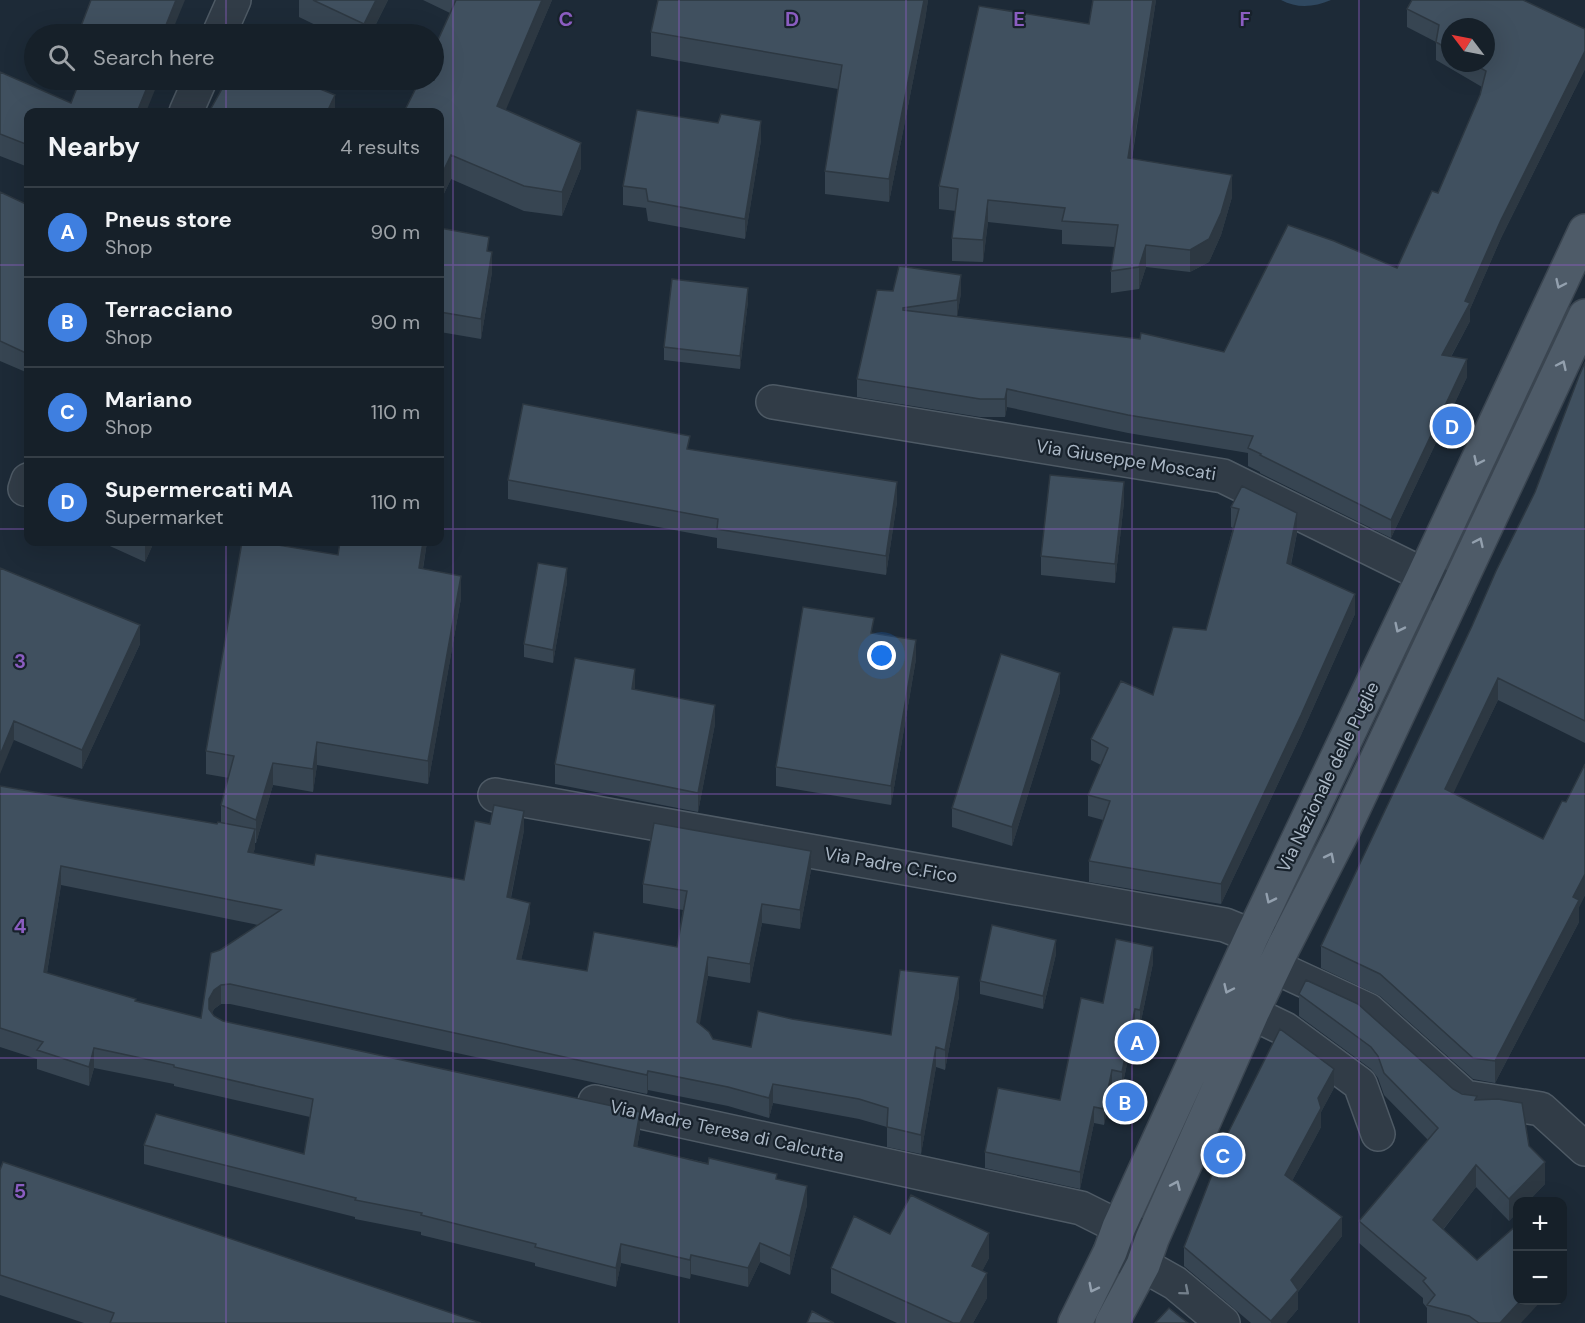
<!DOCTYPE html>
<html lang="en">
<head>
<meta charset="utf-8">
<style>
	:root { --surface:#162029; --page:#1f2831; --text:#f1f3f6; --muted:#9ea3a8; --line:#353e46; --accent:#75b7ff }
	body { margin:0; font-family:"DM Sans",sans-serif; background:var(--page); color:var(--text) }
	.controls { position:absolute; right:18px; bottom:18px; display:grid; overflow:hidden; border-radius:12px; box-shadow:0 6px 24px #0002 }
	.controls button { width:54px; height:54px; display:grid; place-items:center; padding:0; border:0; border-bottom:2px solid var(--line); background:var(--surface); color:var(--text); font:30px sans-serif }
	.compass { position:absolute; left:1441px; top:18px; width:54px; height:54px; border-radius:50%; background:var(--surface); box-shadow:0 6px 24px #0002; rotate:302deg }
	.you { position:absolute; left:882px; top:656px; width:21px; height:21px; margin:-15px; border:4px solid #fff; border-radius:50%; background:#1a73e8; box-shadow:0 0 0 9px #1a73e833 }
	.badge { display:grid; place-items:center; width:39px; height:39px; border-radius:50%; background:var(--accent); color:#fff; font-size:20px; font-weight:700 }
	.pin { position:absolute; translate:-50% -50%; border:3px solid #fff; box-shadow:0 2px 6px #0006 }
	.list { margin:0; padding:0; list-style:none }
	h2 { display:flex; justify-content:space-between; align-items:center; height:78px; margin:0; padding:0 24px; font-size:26px }
	h2 small { font-size:20px; font-weight:400; color:var(--muted) }
	.list li { display:grid; grid-template-columns:39px 1fr auto; gap:18px; align-items:center; box-sizing:border-box; height:90px; padding:0 24px; border-top:2px solid var(--line) }
	.list b { display:block; font-size:22px; white-space:nowrap }
	.list p { margin:0; font-size:20px; white-space:nowrap; color:var(--muted) }
	.list em { font-size:20px; font-style:normal; color:var(--muted) }
	.icon { flex:none; width:33px; height:33px; fill:none; stroke:currentColor; stroke-width:2; stroke-linecap:round; stroke-linejoin:round }
	.map { position:relative; flex:none; width:1585px; height:1323px; overflow:hidden }
	.search { position:absolute; background:var(--surface); box-shadow:0 6px 24px #0002; left:24px; top:24px; width:420px; height:66px; display:flex; align-items:center; gap:15px; box-sizing:border-box; padding:0 21px; border-radius:33px; color:var(--muted); font-size:22px }
	.panel { position:absolute; background:var(--surface); box-shadow:0 6px 24px #0002; left:24px; top:108px; width:420px; height:438px; border-radius:12px }
	.map>svg:first-child { display:block }
	.water { fill:#2f4860 }
	.lines { fill:none; stroke-linecap:round; stroke-linejoin:round }
	.minor-casing { stroke:#4e5a65; stroke-width:36 }
	.major-casing { stroke:#3a4550; stroke-width:36 }
	.minor { stroke:#313c47; stroke-width:33 }
	.major { stroke:#4e5b68; stroke-width:33 }
	.wall { fill:#374552; fill-rule:evenodd }
	.shaded-wall { fill:#2d3842 }
	.building { fill:#40505f; stroke:#2d3842; stroke-width:1.5; fill-rule:evenodd }
	.oneway { stroke:#93a0ae }
	.oneway2 { stroke:#74808c }
	.grid { fill:none; stroke:#8b5dc1; stroke-width:1.5; stroke-opacity:0.55 }
	.labels { text-anchor:middle; stroke-width:4.5; stroke-linejoin:round; paint-order:stroke }
	.street-label { font-size:18px; fill:#aab7c5; stroke:#17212b }
	.grid-label { font-size:20px; text-anchor:middle; font-weight:bold; fill:#8b5dc1; stroke:#17212b; stroke-width:4.5; stroke-linejoin:round; paint-order:stroke }
</style>
</head>
<body>
<div class="map">
<svg width="1585" height="1323" viewBox="0 0 1585 1323">
	<rect width="100%" height="100%" fill="#1d2a37"/>
	<path class="water" d="M1281,0H1331C1314,7 1298,9 1281,0Z"/>
	<g class="lines">
		<defs>
			<path id="minor" d="M219,34L234,0
				M186,112L200,80
				M773,402L1223,476L1424,575L1454,595
				M25,489L28,480
				M495,795L1225,925L1252,936L1279,945
				M1275,967L1368,1010L1465,1097L1541,1109L1585,1149
				M1252,1013L1285,1029L1360,1084L1378,1134
				M595,1102L1081,1208L1119,1227L1147,1237
				M1110,1252L1143,1265L1175,1283L1223,1323"/>
			<path id="major" d="M1075,1323L1110,1252L1119,1227L1252,936L1424,575L1585,231
				M1112,1323L1143,1265L1152,1239L1252,1013L1284,946L1344,829L1585,316"/>
		</defs>
		<use href="#minor" class="minor-casing"/>
		<use href="#major" class="major-casing"/>
		<use href="#minor" class="minor"/>
		<use href="#major" class="major"/>
	</g>
	<path class="wall" d="M299,0H388L371,34H334L299,17Z
		M423,0H552L505,110L581,168L562,216L524,211L451,179L440,202V112L450,13Z
		M658,0H928L925,20L889,202L825,194V171L838,89L651,56V32Z
		M1156,0L1132,159L1232,197L1221,235L1209,262L1190,272L1146,267L1139,289L1111,293V271L1115,247L1062,244V230L988,222L983,262L952,261V238L956,211L939,209V186L1089,24Z
		M1407,9L1585,29V69L1501,238L1470,309V321L1451,357L1467,377L1391,538L1260,473V472L1248,466V453L1128,433L1007,407L1005,417H980L857,397V379L893,291L961,293L957,316L1224,352L1397,268L1438,193L1480,95L1482,87L1436,60V42L1407,27ZM1450,27L1486,63H1450Z
		M0,72L71,103L146,112H28V167L0,156Z
		M761,140L745,239L648,221L646,208L623,205V186Z
		M0,192L28,205V373L0,361Z
		M440,228L489,252L492,272L481,339L440,332Z
		M748,301L740,369L664,360V347Z
		M1585,362V743L1498,700L1453,793L1543,839L1566,802L1585,764V895L1579,907V922L1495,1083L1473,1079L1380,996L1321,968V946L1535,492Z
		M690,449L897,502L886,575L717,548V538L508,499V480Z
		M1242,486L1297,533L1291,565L1355,614L1301,735L1221,904L1089,882V861L1103,820L1088,816V795L1101,765L1091,760V739L1153,695L1206,630L1233,528L1231,527V507Z
		M1124,502L1115,583L1041,575V556Z
		M101,542H154L145,562Z
		M340,542H427L423,569L461,598L428,784L317,765L313,792L273,785L256,843H255V848L253,853L314,865L464,880L524,830L511,898L530,922L521,960L587,971L677,947L683,910L643,903V884L811,870L800,929L762,923L750,983L708,976L699,1024L713,1039L751,1047L792,1019L891,1035L959,996L945,1070L936,1067L921,1154L887,1147V1127L859,1119L773,1103L769,1118L728,1106L648,1090L647,1094L230,1004H221L214,1009L212,1013L214,1016L223,1021L640,1131L637,1147L777,1179L807,1205L790,1275L760,1262L748,1287L691,1274L690,1279L621,1263L616,1287L535,1266V1263L421,1235V1232L355,1219V1217L144,1164V1145L304,1154L310,1117L174,1086V1084L94,1068L89,1086L37,1069V1059L0,1047V786L217,824L221,823V805L229,778L206,774V751L338,555ZM61,885L258,925L220,950L201,1018L136,1002L47,973Z
		M0,568L140,644L82,769L14,740Z
		M567,582L553,663L524,657V644Z
		M916,659L891,805L776,786V767Z
		M635,690L715,724L698,812L555,784V764Z
		M1060,692L1012,846L952,827V808Z
		M1056,954L1043,1009L980,994V981Z
		M1153,963L1140,1026L1135,1025L1122,1088L1112,1086L1104,1125L1094,1123L1080,1189L985,1168V1152L1060,1100L1103,1003Z
		M1299,994L1453,1089L1477,1099L1529,1146L1545,1184L1509,1221L1476,1187L1443,1230L1521,1323H1427V1308L1423,1303V1298L1359,1243V1221L1428,1140L1384,1095L1378,1078L1371,1069L1299,1016Z
		M1334,1088L1321,1112V1127L1292,1181L1342,1236L1298,1292V1309L1286,1323H1251L1184,1266V1247Z
		M0,1170L481,1323H84L0,1295Z
		M890,1234L989,1258L982,1271L987,1298L973,1323H897L831,1293V1268Z"/>
	<path class="shaded-wall" d="M176,0H185L171,34H164V30Z
		M376,0H388L371,34H364V24Z
		M542,0H552L497,131V106Z
		M924,0H928L925,20L889,202V179Z
		M1153,0H1156L1128,181V158Z
		M1585,51V69L1501,238L1470,309V321L1442,373V355L1501,220Z
		M150,80H159L146,112H137Z
		M335,95V112H327Z
		M761,121V140L745,239V219Z
		M581,143V168L562,216V192Z
		M451,155V179L440,202V178Z
		M1232,175V197L1221,235L1209,262L1190,272V250Z
		M988,200V222L983,262V240Z
		M1146,245V267L1139,289V267Z
		M492,252V272L481,339V319Z
		M961,275V293L957,318V300Z
		M748,288V301L740,369V356Z
		M1467,359V377L1391,538V520Z
		M1007,389V407L1005,417V399Z
		M897,482V502L886,575V556Z
		M1124,482V502L1115,583V564Z
		M1297,513V533L1287,583V563Z
		M145,542H154L145,562Z
		M423,542H427L419,591V568Z
		M567,568V582L553,663V650Z
		M461,576V598L428,784V761Z
		M1355,594V614L1301,735L1221,904V884Z
		M140,625V644L82,769V750Z
		M916,640V659L891,805V786Z
		M635,669V689L632,709V689Z
		M1060,673V692L1012,846V827Z
		M1498,678V700L1445,811V789Z
		M715,705V724L698,812V793Z
		M14,721V740L0,774V755Z
		M317,742V765L313,792V769Z
		M273,763V785L256,843V820Z
		M524,811V830L507,916V897Z
		M255,829V848L248,872V852Z
		M811,851V870L800,929V910Z
		M61,866V885L44,991V972Z
		M1585,874V895L1579,907V922L1495,1083V1061L1573,897Z
		M530,903V922L517,978V959Z
		M762,904V923L750,983V964Z
		M1056,940V954L1043,1009V996Z
		M1153,947V963L1140,1026V1010Z
		M708,957V976L697,1041V1022Z
		M959,977V996L945,1070V1050Z
		M221,985V1004L214,1009L209,1019V999L214,990Z
		M1135,1009V1025L1122,1088V1072Z
		M936,1047V1067L921,1154V1135Z
		M94,1048V1068L89,1086V1067Z
		M1334,1069V1088L1321,1112V1127L1285,1194V1175L1318,1098Z
		M1112,1070V1086L1104,1125V1109Z
		M648,1071V1090L647,1094V1075Z
		M773,1084V1103L769,1118V1098Z
		M1094,1107V1123L1080,1189V1172Z
		M640,1112V1131L634,1165V1146Z
		M1545,1162V1184L1528,1202H1518V1212L1509,1221V1199Z
		M1476,1165V1187L1433,1242V1220Z
		M807,1186V1205L790,1275V1256Z
		M1342,1217V1236L1298,1292V1309L1286,1323H1271V1321L1291,1280Z
		M989,1233V1258L972,1291V1266Z
		M760,1243V1262L748,1287V1268Z
		M621,1244V1263L616,1287V1268Z
		M691,1255V1274L690,1279V1260Z
		M987,1273V1298L973,1323H960Z
		M1521,1300H1542L1521,1323H1500Z"/>
	<path class="building" d="M91,0H176L164,30L170,32L169,34H78Z
		M313,0H376L364,24Z
		M456,0H542L497,106L581,143L562,192L524,186L451,155L440,178V112H404L420,80H434V49Z
		M658,0H924L889,179L825,171L842,65L651,32Z
		M1093,0H1153L1128,158L1232,175L1221,213L1209,239L1190,250L1146,245L1139,267L1111,271L1118,225L1062,221L1065,208L988,200L983,240L952,238L958,189L939,186L979,6L1089,24Z
		M1412,0H1523L1585,29V51L1501,220L1465,301L1470,303L1442,355L1467,359L1391,520L1260,455L1261,454L1248,448L1253,436L1128,415L1007,389L1005,399H980L857,379L877,290L893,291L899,266L961,275L957,300L903,308V310L1140,339L1141,333L1224,352L1288,225L1334,241L1397,268L1432,191L1438,193L1480,95L1486,71L1472,63H1486V27H1450V50L1436,42L1439,25L1407,9Z
		M0,72L71,103L80,80H150L137,112H28V145L0,134Z
		M227,80H298L335,95L327,112H209Z
		M637,110L718,123L721,114L761,121L745,219L648,201L646,189L623,186Z
		M0,192L28,205V354L0,341Z
		M440,228L489,237L487,251L492,252L481,319L440,312Z
		M672,279L748,288L740,356L664,347Z
		M1585,362V721L1498,678L1445,789L1543,839L1562,801L1566,802L1585,764V874L1573,897L1579,900L1495,1061L1473,1058L1380,974L1321,946L1472,626L1496,571L1535,492L1579,376Z
		M523,404L690,436L687,449L897,482L886,556L717,529L718,519L508,480Z
		M1050,475L1124,482L1115,564L1041,556Z
		M1242,486L1297,513L1287,563L1355,594L1301,715L1221,884L1089,861L1110,801L1088,795L1108,748L1091,739L1121,681L1153,695L1173,627L1206,630L1239,509L1231,507Z
		M242,542H260L338,555L340,542H423L419,568L461,576L428,761L317,742L313,769L273,763L256,820L221,805L234,756L206,751Z
		M538,563L567,568L553,650L524,644Z
		M0,568L140,625L82,750L14,721L0,755Z
		M803,607L874,618L871,633L916,640L891,786L776,767Z
		M1001,654L1060,673L1012,827L952,808Z
		M575,658L635,669L632,689L715,705L698,793L555,764Z
		M0,786L217,824L218,822L255,829L248,852L314,865L316,854L464,880L475,821L490,824L494,805L524,811L507,897L530,903L517,959L587,971L594,932L677,947L687,891L643,884L654,823L811,851L800,910L762,904L750,964L708,957L697,1022L709,1032L713,1039L751,1047L758,1011L792,1019L891,1035L900,970L959,977L945,1050L936,1047L921,1135L887,1127L888,1108L859,1099L773,1084L769,1098L728,1087L648,1071L647,1075L230,984L221,985L214,990L209,999V1009L214,1016L223,1021L640,1112L634,1146L708,1164L709,1158L777,1174L776,1179L807,1186L790,1256L760,1243L748,1268L691,1255L690,1260L621,1244L616,1268L535,1247L536,1244L421,1215L422,1213L355,1200L356,1198L144,1145L156,1114L304,1154L313,1099L174,1067V1065L94,1048L89,1067L37,1050L43,1042L0,1028ZM61,866L281,910L220,950L211,953L201,1018L135,1001L136,999L44,972Z
		M992,925L1056,940L1043,996L980,981Z
		M1116,939L1153,947L1140,1010L1135,1009L1122,1072L1112,1070L1104,1109L1094,1107L1080,1172L985,1152L998,1088L1060,1100L1081,998L1103,1003Z
		M1306,980L1358,1004L1453,1089L1462,1094L1477,1096L1475,1100L1498,1099L1522,1103L1529,1146L1545,1162L1509,1199L1476,1165L1433,1220L1477,1260L1518,1224V1300H1521L1500,1323H1479L1469,1316L1427,1305L1435,1295L1423,1281L1426,1278L1359,1221L1438,1128L1384,1073L1378,1056L1371,1047L1299,994Z
		M1280,1029L1334,1069L1318,1098L1321,1108L1285,1175L1342,1217L1291,1280L1298,1290L1271,1321L1184,1247L1228,1133Z
		M3,1162L481,1323H110L114,1313L0,1275V1170Z
		M911,1195L989,1233L972,1266L987,1273L960,1323H953L831,1268L854,1216L890,1234Z
		M1169,1308L1188,1323H1155Z
		M812,1311L834,1323H807Z"/>
	<defs><path id="oneway-chevron" d="M-2-3.5L2.5 0L-2 3.5" fill="none" stroke-width="1.6" stroke-linecap="round" stroke-linejoin="round" transform="scale(1.5)"/></defs>
	<g class="oneway">
		<use href="#oneway-chevron" transform="translate(1560 284) rotate(115)"/>
		<use href="#oneway-chevron" transform="translate(1562 365) rotate(-65)"/>
		<use href="#oneway-chevron" transform="translate(1478 461) rotate(115)"/>
		<use href="#oneway-chevron" transform="translate(1479 542) rotate(-65)"/>
		<use href="#oneway-chevron" transform="translate(1399 628) rotate(116)"/>
		<use href="#oneway-chevron" transform="translate(1330 857) rotate(-63)"/>
		<use href="#oneway-chevron" transform="translate(1270 899) rotate(116)"/>
		<use href="#oneway-chevron" transform="translate(1228 989) rotate(115)"/>
		<use href="#oneway-chevron" transform="translate(1176 1185) rotate(-66)"/>
		<use href="#oneway-chevron" transform="translate(1093 1288) rotate(117)"/>
	</g>
	<use class="oneway2" href="#oneway-chevron" transform="translate(1185 1291) rotate(40)"/>
	<path class="grid" d="M226,0V34M453,0V1323M679,0V1323M906,0V1323M1132,0V1323M1359,0V1323M226,80V112M0,265H28M440,265H1585M0,529H28M440,529H1585M226,542V1323M0,794H1585M0,1058H1585"/>
	<g class="labels">
		<g class="street-label">
			<text transform="translate(1126 460) rotate(9)" y="6">Via Giuseppe Moscati</text>
			<text transform="translate(1328 777) rotate(-64)" y="6">Via Nazionale delle Puglie</text>
			<text transform="translate(891 865) rotate(10)" y="6">Via Padre C.Fico</text>
			<text transform="translate(727 1131) rotate(12)" y="6">Via Madre Teresa di Calcutta</text>
		</g>
	</g>
	<g class="grid-label">
		<text x="566" y="26">C</text>
		<text x="792" y="26">D</text>
		<text x="1019" y="26">E</text>
		<text x="1245" y="26">F</text>
		<text x="20" y="668">3</text>
		<text x="20" y="933">4</text>
		<text x="20" y="1198">5</text>
	</g>
</svg>
<div class="controls">
<button>+</button>
<button>−</button>
</div>
<svg class="compass" viewBox="-18 -18 36 36"><path d="M0-13l5 13h-10z" fill="#e53935"/><path d="M0 13l5-13h-10z" fill="#9ea3a8"/></svg>
<div class="you"></div>
<div class="pin badge" style="left:1137px;top:1042px;background:#3f7fe0">A</div>
<div class="pin badge" style="left:1125px;top:1102px;background:#3f7fe0">B</div>
<div class="pin badge" style="left:1223px;top:1155px;background:#3f7fe0">C</div>
<div class="pin badge" style="left:1452px;top:426px;background:#3f7fe0">D</div>
<div class="search"><svg class="icon" aria-label="search" viewBox="0 0 24 24"><circle cx="10" cy="10" r="6"/><path d="M15 15l6 6"/></svg>Search here</div>
<section class="panel">
<h2>Nearby<small>4 results</small></h2>
<ul class="list">
<li><span class="badge" style="background:#3f7fe0">A</span><div><b>Pneus store</b><p>Shop</p></div><em>90 m</em></li>
<li><span class="badge" style="background:#3f7fe0">B</span><div><b>Terracciano</b><p>Shop</p></div><em>90 m</em></li>
<li><span class="badge" style="background:#3f7fe0">C</span><div><b>Mariano</b><p>Shop</p></div><em>110 m</em></li>
<li><span class="badge" style="background:#3f7fe0">D</span><div><b>Supermercati MA</b><p>Supermarket</p></div><em>110 m</em></li>
</ul>
</section>
</div>
</body>
</html>
